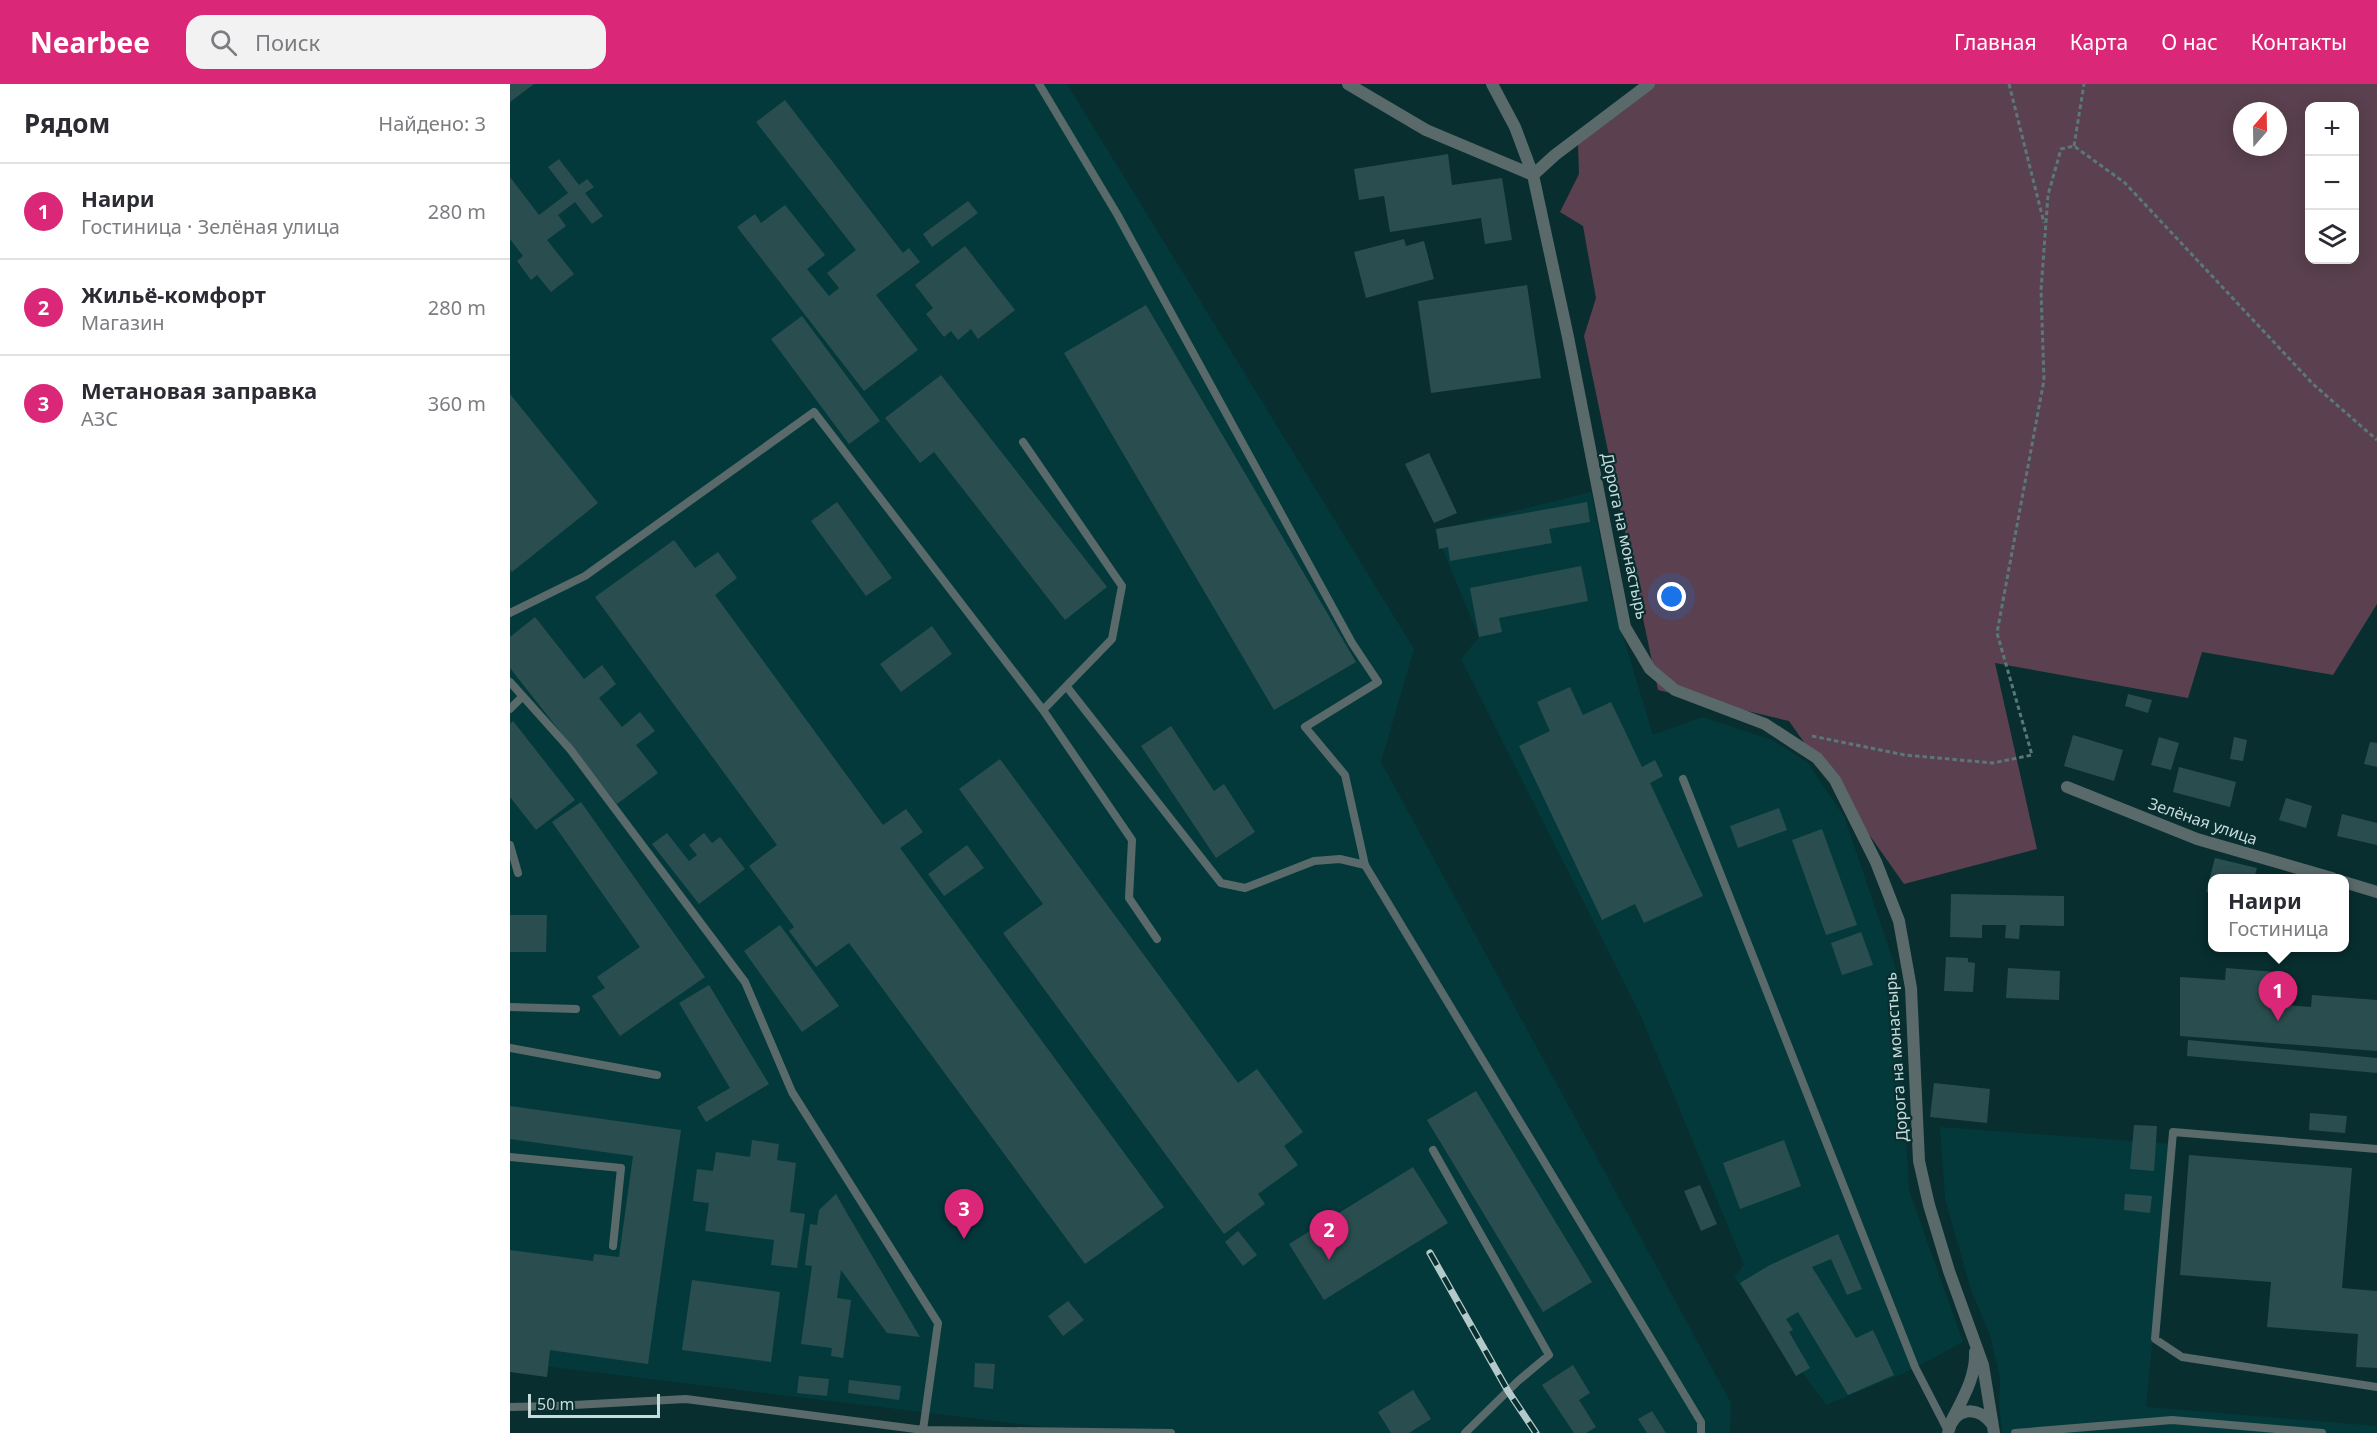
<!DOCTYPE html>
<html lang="ru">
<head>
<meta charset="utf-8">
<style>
	:root { --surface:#fff; --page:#f2f2f3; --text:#2b2b33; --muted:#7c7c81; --line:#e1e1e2; --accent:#db2777 }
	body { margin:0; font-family:"Noto Sans",sans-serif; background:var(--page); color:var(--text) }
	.controls { position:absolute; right:18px; top:18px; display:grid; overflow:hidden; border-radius:12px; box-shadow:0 3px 15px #0003 }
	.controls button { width:54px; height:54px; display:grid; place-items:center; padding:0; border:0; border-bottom:2px solid var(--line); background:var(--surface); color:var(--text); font:30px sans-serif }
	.compass { position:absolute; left:1723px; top:18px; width:54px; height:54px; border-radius:50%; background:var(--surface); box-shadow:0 3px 15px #0003; rotate:20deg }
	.scale { position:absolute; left:18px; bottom:15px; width:132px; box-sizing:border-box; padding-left:6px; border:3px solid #c8dbdb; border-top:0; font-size:16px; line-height:21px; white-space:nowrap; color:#c8dbdb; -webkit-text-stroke:4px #082e2f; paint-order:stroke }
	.you { position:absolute; left:1162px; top:513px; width:21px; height:21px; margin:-15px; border:4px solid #fff; border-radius:50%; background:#1a73e8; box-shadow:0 0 0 9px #1a73e833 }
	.badge { display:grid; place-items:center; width:39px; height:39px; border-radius:50%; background:var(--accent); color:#fff; font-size:20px; font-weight:700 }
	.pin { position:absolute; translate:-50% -50px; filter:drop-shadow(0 2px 3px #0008) }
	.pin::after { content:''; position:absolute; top:32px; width:21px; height:18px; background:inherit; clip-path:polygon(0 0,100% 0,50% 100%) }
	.popup { position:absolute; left:1698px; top:790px; width:141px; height:78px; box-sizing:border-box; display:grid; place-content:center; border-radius:12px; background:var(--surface); filter:drop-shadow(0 2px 4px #0005); font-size:20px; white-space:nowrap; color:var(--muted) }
	.popup b { font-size:22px; color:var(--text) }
	.popup::after { content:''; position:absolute; left:50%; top:100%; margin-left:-12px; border:12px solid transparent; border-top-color:var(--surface) }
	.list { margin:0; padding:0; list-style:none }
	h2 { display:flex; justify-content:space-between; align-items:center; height:78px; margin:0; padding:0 24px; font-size:26px }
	h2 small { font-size:20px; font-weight:400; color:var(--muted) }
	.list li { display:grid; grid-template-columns:39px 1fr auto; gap:18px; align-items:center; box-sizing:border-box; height:96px; padding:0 24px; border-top:2px solid var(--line) }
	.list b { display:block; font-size:22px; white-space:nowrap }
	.list p { margin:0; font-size:20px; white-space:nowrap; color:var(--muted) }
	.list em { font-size:20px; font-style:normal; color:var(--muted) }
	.icon { flex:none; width:33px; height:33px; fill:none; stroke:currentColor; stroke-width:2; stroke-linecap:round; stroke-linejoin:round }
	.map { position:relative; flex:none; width:1867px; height:1349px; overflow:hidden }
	header { display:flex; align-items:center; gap:36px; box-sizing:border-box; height:84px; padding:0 30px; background:var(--accent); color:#fff }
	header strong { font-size:28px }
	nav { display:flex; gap:33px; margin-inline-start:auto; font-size:21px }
	.search { width:420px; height:54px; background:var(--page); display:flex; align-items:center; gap:15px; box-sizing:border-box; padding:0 21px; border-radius:18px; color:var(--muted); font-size:22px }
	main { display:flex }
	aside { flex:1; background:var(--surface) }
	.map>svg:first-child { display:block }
	.built { fill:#04393b }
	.green { fill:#5b414f; fill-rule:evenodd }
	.building { fill:#2a4e4f }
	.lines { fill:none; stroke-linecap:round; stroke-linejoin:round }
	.path { stroke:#5a7879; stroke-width:3; stroke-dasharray:4.5 3; stroke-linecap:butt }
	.service { stroke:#5a6a6a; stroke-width:8 }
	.minor { stroke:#5a6a6a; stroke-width:12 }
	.rail-casing { stroke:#b4c9c9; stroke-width:7 }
	.rail { stroke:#082e2f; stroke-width:4.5; stroke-dasharray:14; stroke-linecap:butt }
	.labels { text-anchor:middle; stroke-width:4.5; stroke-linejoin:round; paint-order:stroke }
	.street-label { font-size:16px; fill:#c8dbdb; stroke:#082e2f }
</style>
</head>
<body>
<header>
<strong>Nearbee</strong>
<div class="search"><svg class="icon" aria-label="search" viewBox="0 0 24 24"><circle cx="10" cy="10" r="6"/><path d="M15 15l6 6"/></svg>Поиск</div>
<nav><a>Главная</a><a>Карта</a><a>О нас</a><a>Контакты</a></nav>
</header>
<main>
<aside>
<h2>Рядом<small>Найдено: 3</small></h2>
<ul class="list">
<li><span class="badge">1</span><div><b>Наири</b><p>Гостиница · Зелёная улица</p></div><em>280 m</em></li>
<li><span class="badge">2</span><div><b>Жильё-комфорт</b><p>Магазин</p></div><em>280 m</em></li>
<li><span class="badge">3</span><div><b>Метановая заправка</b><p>АЗС</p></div><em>360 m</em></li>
</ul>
</aside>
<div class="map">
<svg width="1867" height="1349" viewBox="0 0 1867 1349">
	<rect width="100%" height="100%" fill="#082e2f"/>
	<path class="built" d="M0,0H557L904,565L871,678L1221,1319L1220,1349H583L0,1278Z
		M1081,408L1103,519L1143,651L1192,633L1262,656L1297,678L1334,732L1386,885L1399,1106L1453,1258L1399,1287L1316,1321L1224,1193L1234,1181L1130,930L951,575L969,553L925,447Z
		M1430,1043L1662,1060L1636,1323L1867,1342V1349H1492L1489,1320L1490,1294L1480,1251L1461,1206L1435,1115Z"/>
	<path class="green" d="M1145,0H1867V520L1823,591L1692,568L1678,614L1485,579L1527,765L1394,800L1279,637L1148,606L1074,252L1086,214L1073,142L1050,128L1069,90L1068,60ZM1800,22H1844V176H1800ZM1732,27H1768V63H1732Z"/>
	<path class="building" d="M0,0H24L0,18Z
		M275,16L393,169L399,164L410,178L366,211L408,266L354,307L227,143L245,130L251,139L275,121L315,171L297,185L319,212L329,204L317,189L346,166L246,38Z
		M938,70L942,101L992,94L1002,156L975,160L971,134L880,148L874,112L849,116L844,85Z
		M49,75L69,101L77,95L84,103L75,109L93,132L82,140L65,118L48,131L56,142L37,156L64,190L41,208L27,191L21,196L7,177L13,172L0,155V93L29,131L58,109L38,83Z
		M458,117L468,129L422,163L413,150Z
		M894,155L896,162L914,157L924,195L856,214L844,168Z
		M455,162L505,226L468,255L461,245L448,256L441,247L434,253L416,230L423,224L405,201Z
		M1017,201L1031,294L921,309L908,217Z
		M636,221L846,578L764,626L554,269Z
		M292,232L370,337L339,360L261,255Z
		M431,291L597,503L555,536L424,368L410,379L375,334Z
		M0,310L88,419L2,488L0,486Z
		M919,369L947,429L924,439L895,380Z
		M327,418L382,494L356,512L301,437Z
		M1077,418L1080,438L1039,445L1042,459L940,477L938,463L929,465L926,445Z
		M164,456L185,484L208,468L227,494L205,511L373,741L396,725L413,748L390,764L654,1123L575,1180L339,859L306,883L279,847L284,843L239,782L267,761L85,513Z
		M1071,482L1078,517L989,534L992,548L969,553L960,504Z
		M25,533L74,595L92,581L106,600L89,614L112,643L130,628L145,647L126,661L148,689L107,720L0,584V553Z
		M422,542L442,570L391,608L370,580Z
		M1060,603L1073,631L1101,618L1132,683L1145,676L1153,692L1140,699L1193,812L1134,839L1125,820L1092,836L1009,662L1040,647L1027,618Z
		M1618,610L1642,616L1638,629L1615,622Z
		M3,637L65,716L26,746L0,713V640Z
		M661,642L704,707L714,700L745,748L706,774L631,662Z
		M1563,651L1613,666L1604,697L1554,682Z
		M1649,653L1669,659L1661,686L1641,681Z
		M1724,653L1737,656L1733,677L1720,675Z
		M1860,658L1867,659V683L1854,680Z
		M490,675L728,999L747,985L793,1048L774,1062L788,1081L748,1110L755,1120L714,1150L493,849L533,820L449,705Z
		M1669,683L1726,698L1720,723L1663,708Z
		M1776,714L1802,722L1796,744L1769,736Z
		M71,718L195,893L110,952L82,912L95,904L87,893L130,863L42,738Z
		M1269,724L1277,746L1228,764L1220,742Z
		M1832,730L1867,739V761L1827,752Z
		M1312,745L1347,841L1316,851L1282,756Z
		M157,749L179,777L187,771L179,761L194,749L202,759L210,753L235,785L189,820L142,760Z
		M457,761L474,784L434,812L418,790Z
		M1705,774L1747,784L1744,794H1702V809L1696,808Z
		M1441,810L1554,812V842L1510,841L1509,855L1495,854L1496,841H1472V854L1440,853Z
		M0,831H37L36,868H0Z
		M270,841L329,922L292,948L234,867Z
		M1351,848L1363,881L1332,891L1321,859Z
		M1436,873L1458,874V878L1465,879L1463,908L1434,907Z
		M1498,884L1550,887L1549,916L1496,914Z
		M1716,884L1778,889L1776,921L1801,923L1802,911L1867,916V967L1670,952V893L1715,896Z
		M199,901L259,1000L196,1038L187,1023L220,1004L169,919Z
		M1678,956L1867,974V989L1677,972Z
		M1424,999L1480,1005L1477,1039L1420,1033Z
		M966,1007L1082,1198L1033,1228L917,1036Z
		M0,1022L171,1046L138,1280L40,1266L37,1293L0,1288V1166L83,1177L84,1170L109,1173L123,1072L0,1055Z
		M1800,1029L1837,1032L1835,1049L1799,1046Z
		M1624,1041L1647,1042L1644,1087L1620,1085Z
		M242,1056L269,1060L267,1076L286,1079L280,1128L295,1130L287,1184L261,1181L264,1156L195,1147L199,1119L183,1117L187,1085L203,1087L206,1068L240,1073Z
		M1274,1056L1291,1102L1230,1125L1213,1079Z
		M1679,1071L1842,1084L1832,1204L1867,1207V1284L1846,1283L1848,1250L1757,1243L1761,1198L1670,1191Z
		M903,1083L938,1139L814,1216L779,1160Z
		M1190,1101L1207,1140L1191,1147L1174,1107Z
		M326,1110L338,1131L410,1253L377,1249L331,1186L327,1214L341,1216L333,1274L321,1272L322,1264L291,1260L302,1182L295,1181L300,1140L307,1141L309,1126Z
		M1615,1110L1642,1112L1640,1129L1614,1126Z
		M728,1147L747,1171L733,1182L715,1158Z
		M1328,1150L1352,1205L1337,1211L1321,1175L1302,1183L1346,1254L1363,1246L1384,1291L1338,1311L1288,1228L1276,1235L1283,1246L1279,1248L1300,1284L1286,1292L1230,1199L1260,1181Z
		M182,1196L270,1208L261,1278L172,1266Z
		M558,1217L574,1236L553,1252L538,1232Z
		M465,1279L485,1280L483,1305L464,1303Z
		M1063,1281L1080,1309L1069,1316L1086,1343L1076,1349H1064L1032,1301Z
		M289,1292L319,1295L317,1312L287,1309Z
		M339,1296L391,1302L389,1316L338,1309Z
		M903,1306L921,1335L899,1349H881L868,1328Z
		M1142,1327L1156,1349H1137L1128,1335Z"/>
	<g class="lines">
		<path class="path" d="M1499,0L1534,139
			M1564,62L1574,0
			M1302,652L1395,671L1483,679L1522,671L1487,549L1534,296L1531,206L1538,111L1551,65L1564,62L1615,99L1803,300L1867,356"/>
		<path class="service" d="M529,0L607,130L842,559L868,598L795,643L835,691L855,781L1191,1338V1349
			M513,358L612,502L602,555L533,626
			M0,529L75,492L304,328L533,626L622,756L619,814L647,855
			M0,598L60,665L235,898L282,1008L428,1239L413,1346
			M557,603L711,799L735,804L804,777L830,775L855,781
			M0,625L12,613
			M1173,695L1405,1283L1438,1347
			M0,761L8,789
			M0,923L66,925
			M0,964L147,991
			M1867,1065L1663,1048L1645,1255L1672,1273L1867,1303
			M923,1066L1039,1271L1008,1297L955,1349
			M0,1073L111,1084L103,1162
			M0,1323L45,1322L176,1315L413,1346L661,1349
			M1505,1349L1662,1336L1812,1349"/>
		<path class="minor" d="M838,0L916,46L1023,91
			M982,0L1005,43L1023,91L1058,253L1115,543L1140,585L1165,606L1255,640L1307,674L1325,696L1366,778L1389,837L1401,904L1409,1077L1419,1121L1439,1187L1473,1281L1484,1349
			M1023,91L1045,71L1139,0
			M1557,703L1687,755L1822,794
			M1834,798L1867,808
			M1442,1336C1453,1314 1466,1293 1465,1268
			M1438,1349C1444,1323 1467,1321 1482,1340"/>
		<defs>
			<path id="rail" d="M920,1169L998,1307L1026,1349"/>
		</defs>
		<use href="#rail" class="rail-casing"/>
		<use href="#rail" class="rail"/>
	</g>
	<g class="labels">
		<g class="street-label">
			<text transform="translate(1115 452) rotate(78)" y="6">Дорога на монастырь</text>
			<text transform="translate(1693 737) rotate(19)" y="6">Зелёная улица</text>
			<text transform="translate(1386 973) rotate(-94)" y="6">Дорога на монастырь</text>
		</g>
	</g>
</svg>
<div class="controls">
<button>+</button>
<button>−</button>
<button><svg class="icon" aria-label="layers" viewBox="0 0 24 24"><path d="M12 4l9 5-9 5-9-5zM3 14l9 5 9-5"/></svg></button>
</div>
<svg class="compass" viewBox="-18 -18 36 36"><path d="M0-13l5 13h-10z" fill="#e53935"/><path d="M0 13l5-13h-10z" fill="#7c7c81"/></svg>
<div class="scale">50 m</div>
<div class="you"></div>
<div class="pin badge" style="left:1768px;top:937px">1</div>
<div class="popup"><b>Наири</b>Гостиница</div>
<div class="pin badge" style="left:819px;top:1176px">2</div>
<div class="pin badge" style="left:454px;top:1155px">3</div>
</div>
</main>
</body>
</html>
